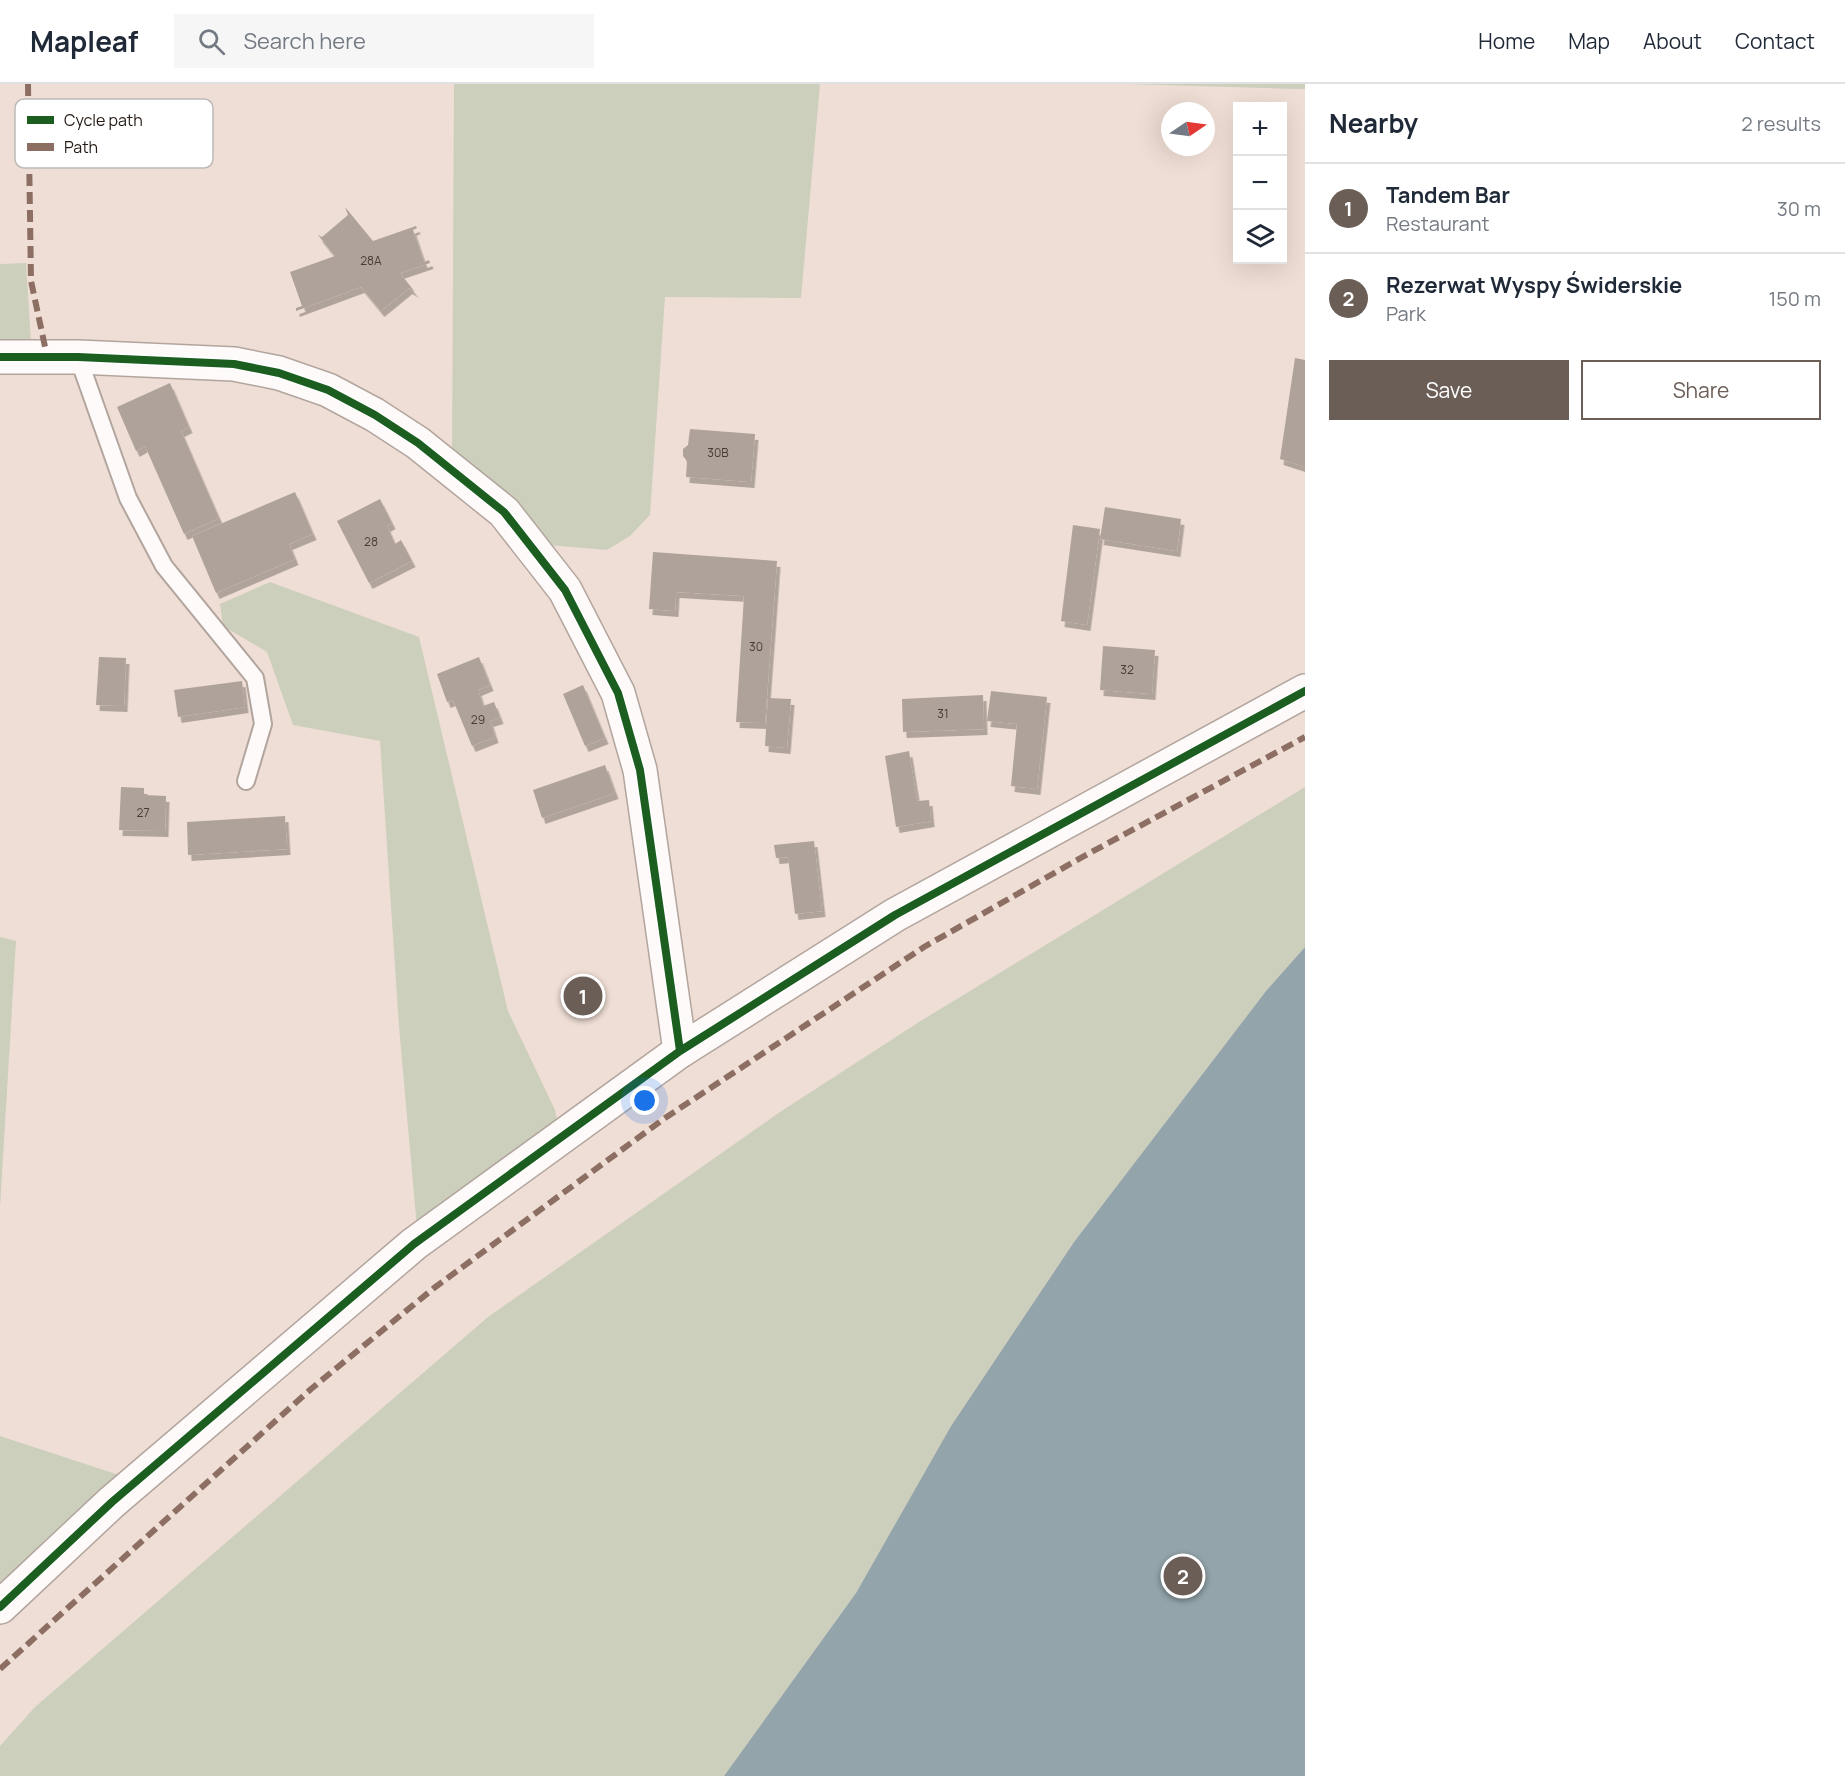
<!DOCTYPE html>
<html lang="en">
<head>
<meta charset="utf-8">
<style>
	:root { --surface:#fff; --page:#f6f6f7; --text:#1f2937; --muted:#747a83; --line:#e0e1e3; --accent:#6b5e57 }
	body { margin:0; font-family:Manrope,sans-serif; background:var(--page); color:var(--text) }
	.controls { position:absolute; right:18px; top:18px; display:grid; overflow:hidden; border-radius:0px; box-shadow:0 6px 24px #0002 }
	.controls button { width:54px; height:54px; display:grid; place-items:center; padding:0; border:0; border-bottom:2px solid var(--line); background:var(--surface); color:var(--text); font:30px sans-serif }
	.compass { position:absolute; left:1161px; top:18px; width:54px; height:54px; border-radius:50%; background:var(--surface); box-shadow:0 6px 24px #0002; rotate:77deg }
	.you { position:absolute; left:645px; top:1017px; width:21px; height:21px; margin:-15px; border:4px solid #fff; border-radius:50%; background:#1a73e8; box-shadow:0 0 0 9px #1a73e833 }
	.badge { display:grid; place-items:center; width:39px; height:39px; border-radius:50%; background:var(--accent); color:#fff; font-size:20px; font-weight:700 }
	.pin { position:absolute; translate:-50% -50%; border:3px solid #fff; box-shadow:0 2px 6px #0006 }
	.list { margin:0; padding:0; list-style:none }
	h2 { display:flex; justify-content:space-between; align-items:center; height:78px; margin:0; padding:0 24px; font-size:26px }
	h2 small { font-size:20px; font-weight:400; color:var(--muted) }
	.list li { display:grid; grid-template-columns:39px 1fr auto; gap:18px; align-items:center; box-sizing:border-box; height:90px; padding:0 24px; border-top:2px solid var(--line) }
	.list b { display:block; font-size:22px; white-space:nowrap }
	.list p { margin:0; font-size:20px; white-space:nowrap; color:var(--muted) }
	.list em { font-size:20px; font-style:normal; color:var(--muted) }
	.actions { display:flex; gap:12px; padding:18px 24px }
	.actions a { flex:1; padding:14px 0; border:2px solid var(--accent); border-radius:0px; text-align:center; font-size:21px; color:var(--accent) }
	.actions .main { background:var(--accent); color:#fff }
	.icon { flex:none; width:33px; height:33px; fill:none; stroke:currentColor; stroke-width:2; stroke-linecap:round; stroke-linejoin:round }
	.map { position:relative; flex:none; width:1305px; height:1692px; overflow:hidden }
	header { display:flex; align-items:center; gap:36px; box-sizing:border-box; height:84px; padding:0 30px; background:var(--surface); border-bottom:2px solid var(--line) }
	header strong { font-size:28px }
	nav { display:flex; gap:33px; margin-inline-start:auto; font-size:21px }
	.search { width:420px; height:54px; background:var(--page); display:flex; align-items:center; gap:15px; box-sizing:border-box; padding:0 21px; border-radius:0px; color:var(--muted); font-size:22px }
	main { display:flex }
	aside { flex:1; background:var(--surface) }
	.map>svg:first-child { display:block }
	.green { fill:#cdcfbd }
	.water { fill:#93a5ab }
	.building { fill:#afa29b; filter:url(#shadow) }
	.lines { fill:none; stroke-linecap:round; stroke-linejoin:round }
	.service-casing { stroke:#b2a59e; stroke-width:20 }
	.minor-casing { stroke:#b2a59e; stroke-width:36 }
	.tertiary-casing { stroke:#b2a59e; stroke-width:36 }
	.service { stroke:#fdfaf9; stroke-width:16 }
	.minor { stroke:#fdfaf9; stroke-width:33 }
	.tertiary { stroke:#fdfaf9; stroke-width:33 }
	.quiet { stroke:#8d6e63; stroke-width:6; stroke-dasharray:12 6; stroke-linecap:butt }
	.cycleway-casing { stroke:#fff; stroke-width:11 }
	.cycleway { stroke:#1b5e20; stroke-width:8 }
	.labels { text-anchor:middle; stroke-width:6; stroke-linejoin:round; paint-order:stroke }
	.number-label { font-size:12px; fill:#473b35 }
	.key { fill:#fff; stroke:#bdbab8; stroke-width:1.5 }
	.key-label { font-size:16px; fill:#241913 }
</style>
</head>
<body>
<header>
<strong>Mapleaf</strong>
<div class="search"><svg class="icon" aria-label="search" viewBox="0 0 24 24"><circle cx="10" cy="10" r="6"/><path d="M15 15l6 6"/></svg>Search here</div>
<nav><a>Home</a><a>Map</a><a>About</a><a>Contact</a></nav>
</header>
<main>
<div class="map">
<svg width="1305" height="1692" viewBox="0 0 1305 1692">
	<defs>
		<filter id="shadow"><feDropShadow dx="3.5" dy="6" stdDeviation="0" flood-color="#0004"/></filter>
	</defs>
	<rect width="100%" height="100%" fill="#efded5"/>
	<path class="green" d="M454,0H820L801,214L665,213L650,431L630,452L607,466L548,461L452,373Z
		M1128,0H1305V5H1295Z
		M26,179L31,258H0V180Z
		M270,498L419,553L508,927L555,1026L557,1036L417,1144L399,943L380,657L293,641L267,568L223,542L220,520Z
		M1305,703V863L1266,907L1074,1158L951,1342L856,1509L724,1692H0V1662L35,1623L488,1233L780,1028L919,938Z
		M0,853L16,857L0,1124Z
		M0,1352L119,1391L0,1498Z"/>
	<path class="water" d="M1305,863V1692H724L856,1509L951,1342L1074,1158L1266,907Z"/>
	<path class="building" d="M345,123L373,157L416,142L417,144L413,146L424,178L429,176L430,179L400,189L415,208L409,204L381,227L361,203L296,227V224L302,222L290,188L335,172L318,151L322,153L348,131Z
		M1295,274L1305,276V383L1280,375Z
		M170,299L189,343L181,347L219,434L184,450L145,362L136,367L117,323Z
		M690,345L755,350L751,398L686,393L687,377L683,372V365L688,361Z
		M295,408L313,450L289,460L295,475L216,509L192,452Z
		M380,415L392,439L387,442L395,460L401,456L412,477L369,499L337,437Z
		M1105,423L1181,435L1177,467L1100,455Z
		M1073,441L1100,445L1087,541L1061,537Z
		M653,468L777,477L765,639L736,638L744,512L676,508L675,527L649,525Z
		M1103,562L1155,566L1152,610L1100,606Z
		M99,573L126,574L124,622L96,621Z
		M479,573L490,601L478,606L483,622L494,618L500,634L490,637L495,653L472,662L453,616L447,618L437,590Z
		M242,597L245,623L178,633L174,606Z
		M583,601L605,654L585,662L563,610Z
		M991,607L1047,613L1037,705L1011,702L1017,640L987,637Z
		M983,611L984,645L903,648L902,615Z
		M768,614L791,615L787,664L765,662Z
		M909,667L917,717L929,716L931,737L896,743L885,672Z
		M605,681L615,709L542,734L533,706Z
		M121,703L144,704V711L166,712L165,747L119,746Z
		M285,732L287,765L188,771L187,738Z
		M814,757L822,827L795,830L788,773L776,774L774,761Z"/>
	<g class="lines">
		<defs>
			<path id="service" d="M78,273L128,414L164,482L255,594L263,640L246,697"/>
			<path id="minor" d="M0,273H78L234,280L279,289L328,306L375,331L418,359L504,428L565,506L618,609L640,686L680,967"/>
			<path id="tertiary" d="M0,1523L112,1418L414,1160L680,967L895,831L1305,607"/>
		</defs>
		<use href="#service" class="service-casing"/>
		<use href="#minor" class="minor-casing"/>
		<use href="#tertiary" class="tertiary-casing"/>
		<use href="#service" class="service"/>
		<use href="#minor" class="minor"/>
		<use href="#tertiary" class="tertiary"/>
		<path class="quiet" d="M28,0L31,197L47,272
			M0,1585L311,1305L434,1204L665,1034L924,863L1086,771L1305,653"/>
		<defs>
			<path id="cycleway" d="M0,273H78L234,280L279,289L328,306L375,331L418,359L504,428L565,506L618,609L640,686L680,967
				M0,1523L112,1418L414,1160L680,967L895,831L1305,607"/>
		</defs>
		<use href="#cycleway" class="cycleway-casing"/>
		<use href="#cycleway" class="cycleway"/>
	</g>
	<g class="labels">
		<g class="number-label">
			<text x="371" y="181">28A</text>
			<text x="718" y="373">30B</text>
			<text x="371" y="462">28</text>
			<text x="756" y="567">30</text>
			<text x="1127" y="590">32</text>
			<text x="943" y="634">31</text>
			<text x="478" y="640">29</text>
			<text x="143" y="733">27</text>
		</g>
	</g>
	<rect x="15" y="15" width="198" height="69" rx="9" class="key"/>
	<rect x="27" y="32" width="27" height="8" fill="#1b5e20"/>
	<rect x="27" y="59" width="27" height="8" fill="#8d6e63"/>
	<g class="key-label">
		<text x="64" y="42">Cycle path</text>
		<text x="64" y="69">Path</text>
	</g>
</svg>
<div class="controls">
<button>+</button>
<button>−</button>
<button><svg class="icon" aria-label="layers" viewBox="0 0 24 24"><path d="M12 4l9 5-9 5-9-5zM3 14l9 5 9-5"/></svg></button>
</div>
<svg class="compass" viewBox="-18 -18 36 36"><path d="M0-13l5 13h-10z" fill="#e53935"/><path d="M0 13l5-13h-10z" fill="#747a83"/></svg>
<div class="you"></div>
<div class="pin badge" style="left:583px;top:912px">1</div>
<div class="pin badge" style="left:1183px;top:1492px">2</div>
</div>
<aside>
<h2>Nearby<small>2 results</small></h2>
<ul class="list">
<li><span class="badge">1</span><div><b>Tandem Bar</b><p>Restaurant</p></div><em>30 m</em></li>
<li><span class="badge">2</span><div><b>Rezerwat Wyspy Świderskie</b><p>Park</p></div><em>150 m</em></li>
</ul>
<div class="actions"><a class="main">Save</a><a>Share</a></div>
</aside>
</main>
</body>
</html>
